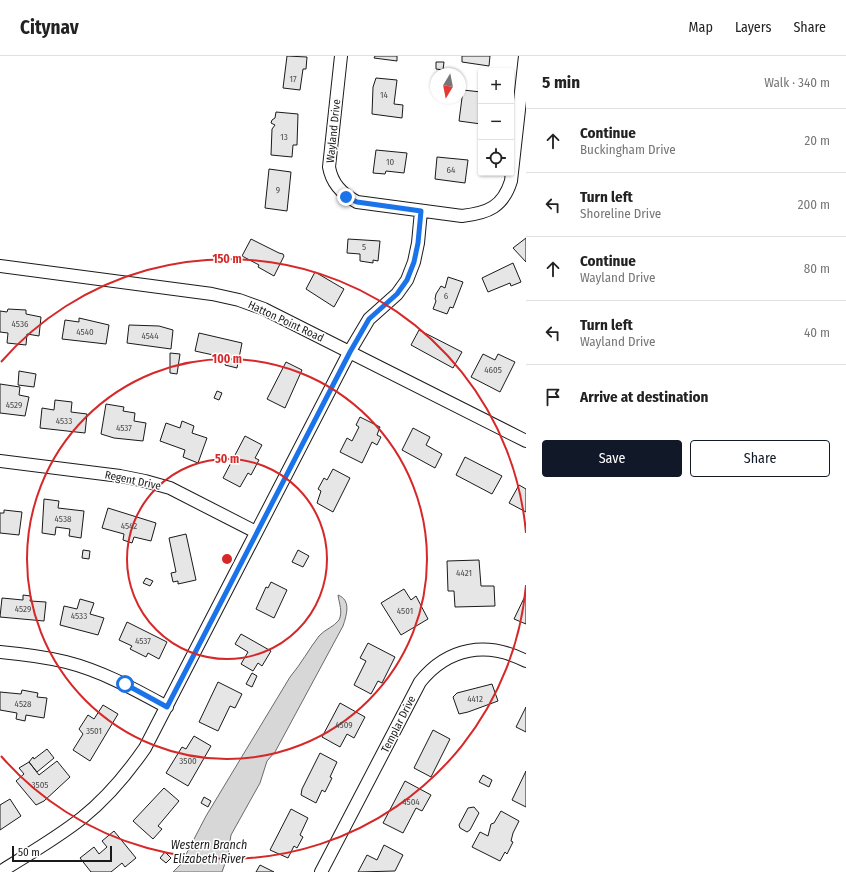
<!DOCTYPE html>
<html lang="en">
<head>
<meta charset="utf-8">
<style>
	:root { --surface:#fff; --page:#f2f2f2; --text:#222; --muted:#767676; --line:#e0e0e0; --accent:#111827 }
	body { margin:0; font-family:"Fira Sans Condensed",sans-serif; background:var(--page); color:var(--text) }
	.controls { position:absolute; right:12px; top:12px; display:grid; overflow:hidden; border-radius:4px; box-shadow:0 1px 3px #0004 }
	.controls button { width:36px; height:36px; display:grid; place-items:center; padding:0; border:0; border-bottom:1px solid var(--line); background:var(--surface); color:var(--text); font:20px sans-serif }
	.compass { position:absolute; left:430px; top:12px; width:36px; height:36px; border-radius:50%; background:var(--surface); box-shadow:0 1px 3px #0004; rotate:190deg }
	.scale { position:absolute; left:12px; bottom:10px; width:100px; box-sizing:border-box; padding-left:4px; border:2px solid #1a1a1a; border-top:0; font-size:11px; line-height:14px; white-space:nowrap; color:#1a1a1a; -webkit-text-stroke:3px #fff; paint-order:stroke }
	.stop { position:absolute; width:12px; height:12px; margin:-9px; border:3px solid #1a73e8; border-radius:50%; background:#fff }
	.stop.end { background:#1a73e8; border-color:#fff; box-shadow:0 1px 4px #0008 }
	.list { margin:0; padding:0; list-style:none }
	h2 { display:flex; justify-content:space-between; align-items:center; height:52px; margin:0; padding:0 16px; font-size:17px }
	h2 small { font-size:13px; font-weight:400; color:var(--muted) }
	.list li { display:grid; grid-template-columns:26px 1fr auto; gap:12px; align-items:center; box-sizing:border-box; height:64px; padding:0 16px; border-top:1px solid var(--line) }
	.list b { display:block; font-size:15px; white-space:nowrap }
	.list p { margin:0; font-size:13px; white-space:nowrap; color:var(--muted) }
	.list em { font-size:13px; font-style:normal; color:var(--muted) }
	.actions { display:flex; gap:8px; padding:12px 16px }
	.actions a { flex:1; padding:9px 0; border:1px solid var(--accent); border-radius:4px; text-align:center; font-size:14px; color:var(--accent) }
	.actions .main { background:var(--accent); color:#fff }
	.icon { flex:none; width:22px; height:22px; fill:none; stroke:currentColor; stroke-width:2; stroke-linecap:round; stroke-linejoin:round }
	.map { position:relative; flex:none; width:526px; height:816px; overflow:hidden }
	header { display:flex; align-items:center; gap:24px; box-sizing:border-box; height:56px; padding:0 20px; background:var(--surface); border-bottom:1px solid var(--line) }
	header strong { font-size:19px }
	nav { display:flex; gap:22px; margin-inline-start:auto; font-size:14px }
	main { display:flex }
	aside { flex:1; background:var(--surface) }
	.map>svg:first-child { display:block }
	.water { fill:#d7d7d7; stroke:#6a6a6a }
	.building { fill:#e6e6e6; stroke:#1a1a1a }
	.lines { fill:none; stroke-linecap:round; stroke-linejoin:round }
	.street-casing { stroke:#1a1a1a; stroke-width:14 }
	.street { stroke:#fff; stroke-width:12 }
	.route { stroke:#1a73e8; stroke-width:5 }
	.ring { fill:none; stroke:#d62828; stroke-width:2 }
	.labels { text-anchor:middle; stroke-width:3; stroke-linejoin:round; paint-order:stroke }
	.number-label { font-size:9px; fill:#4d4d4d }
	.street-label { font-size:11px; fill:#1a1a1a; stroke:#fff }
	.water-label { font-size:12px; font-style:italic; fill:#1a1a1a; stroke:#fff }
	.centre { fill:#d62828; stroke:#fff; stroke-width:2 }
	.ring-label { font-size:12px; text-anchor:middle; font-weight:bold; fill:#d62828; stroke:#fff; stroke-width:3; stroke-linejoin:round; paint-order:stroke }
</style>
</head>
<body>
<header>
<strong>Citynav</strong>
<nav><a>Map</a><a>Layers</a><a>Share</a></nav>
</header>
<main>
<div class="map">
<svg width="526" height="816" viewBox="0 0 526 816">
	<rect width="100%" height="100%" fill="#fff"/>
	<path class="water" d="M338,539C351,544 347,558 343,570L275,696L267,705L260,727L231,779L228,799L222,816H173L181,808L206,760L290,621C301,608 309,593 319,580C325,573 334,571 339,564C343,556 339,547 338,539Z"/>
	<path class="building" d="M287,0L307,1L306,13H303L300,34L283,32Z
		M375,0H397V5L374,2Z
		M462,0H490L489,10L462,6Z
		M436,6H444L443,14L436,13Z
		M376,22L397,24L394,48L403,49L402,62L372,58L373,31Z
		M463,34L481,36V68L459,65Z
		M276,56L298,58L297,89H293L292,101L271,99L272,73L275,69L271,67L272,64L275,62Z
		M376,94L407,97L404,117L386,115L385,118L373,117Z
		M437,101L468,104L465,127L435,123Z
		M269,113L291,116L287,155L265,152Z
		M526,182V206L513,192Z
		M251,183L279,197L283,198L284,200L274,220L258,211L259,209L242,200Z
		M348,183L380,185L378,205L373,204V207L360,205V198L347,197Z
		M513,207L521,226L511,230L510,227L488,236L482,222Z
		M315,216L344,233L334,251L306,233Z
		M448,221L463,226L453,252L450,251L447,258L433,253L436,245L435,243L436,238L441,230L445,232Z
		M8,253L26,254V258L41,261L39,280L27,278L26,289L7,287L8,277L0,276V255L7,256Z
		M79,262L109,269L106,288L62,283L65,264L79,266Z
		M129,269L159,270L173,274L171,293L127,287Z
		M419,274L462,296L453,312L411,289Z
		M199,277L242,287L237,312L225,309L227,302L195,295Z
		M170,297L180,298L177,318L170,317Z
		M483,298L495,304L498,298L515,306L500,336L471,321Z
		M286,306L302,314L285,352L267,343Z
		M19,315L36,318L34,331L18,329Z
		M0,328L20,331L19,339L29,341L25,360L0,357Z
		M217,335L222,337L219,344L214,342Z
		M55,344L72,346L71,356L87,358L85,377L40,372L42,352L54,354Z
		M106,348L124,351L123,355L135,357L134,365L146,367L143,385L114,382L101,378Z
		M360,361L380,371L377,379L381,381L377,389L372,386L362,407L340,396L347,382L352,385L359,371L356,369Z
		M182,365L194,370L192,377L207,382L198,407L183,401L185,394L160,385L166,367L180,372Z
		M413,372L430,381L426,389L442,398L435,412L402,394Z
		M245,380L262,389L255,402L259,404L251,419L248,417L240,431L223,422Z
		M465,401L502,420L492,438L456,419Z
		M333,413L350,422L333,456L317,447L321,435L318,433L324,422L327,424Z
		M519,429L526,433V456L509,447Z
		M44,443L59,445L58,452L84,455L81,482L69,480L70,473L56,471L55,479L42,477Z
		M108,452L156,467L151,485L134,481L132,487L123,484L124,478L102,472Z
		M4,454L22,456L19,479L0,477V457H4Z
		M186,478L196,524L178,528V525L173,526L171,517L176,516L169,482Z
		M83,494L90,495L89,503L82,502Z
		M298,494L309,500L303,511L292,506Z
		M479,504L481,530H494L495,550L455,551L454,535H448L447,505Z
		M146,522L153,525L150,530L143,527Z
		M271,526L287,534L274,562L256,553L266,531L268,532Z
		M404,533L411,544L416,540L428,563L401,579L381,547Z
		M526,538V568L514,563Z
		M23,539L31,540L30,545L46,546L44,565L0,561L2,542L23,544Z
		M80,543L94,547L90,558L104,562L98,579L60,569L64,550L77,553Z
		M127,566L167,586L159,603L148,597L146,601L130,593L132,590L119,584Z
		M241,578L271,595L262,610L258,607L253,615L241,608L248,596L235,588Z
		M368,587L395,601L382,627L378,625L371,638L354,629L366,605L360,602Z
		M252,617L257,620L252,631L246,628Z
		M218,626L242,638L235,652L230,650L218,675L199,666Z
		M492,628L498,645L468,656L459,658L453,641L457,637Z
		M22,634L38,637L37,641L47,642L44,662L26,659L25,665L16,663L17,657L0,654V636L21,638Z
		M340,647L365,661L354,682L347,678L340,691L322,681Z
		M103,649L118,658L90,705L73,694L83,678L79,673L88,659L94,663Z
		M526,651V676L516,671Z
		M433,674L450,683L431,721L414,712Z
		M194,680L211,690L188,730L166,717L182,691L186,693Z
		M47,693L54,702L37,716L29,706L33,701L34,703Z
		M320,697L337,706L330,721L332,722L325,736L322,734L316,747L301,739L302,733Z
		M57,705L70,721L44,745L36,749L16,725L24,718L19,712L29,706L39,719Z
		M526,715V751L512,744Z
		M483,719L492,724L489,731L479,726Z
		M405,725L431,739L422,755L416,752L403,777L383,767Z
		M164,732L179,745L158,770L162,773L153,783L133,765Z
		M204,741L211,745L208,751L201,747Z
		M10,743L21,760L0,774V749Z
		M474,751L479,757L470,774L467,776L460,772L459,769L468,752Z
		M291,753L308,762L300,779L303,781L297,792L294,790L288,802L270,794Z
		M501,755L519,765L513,777L511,785L513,786L507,798L505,796L500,805L472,791L480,776L488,780L491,768L494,767Z
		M114,775L136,802L125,811L122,807L111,816H91L80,802L94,791L99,798L107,791L102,785Z
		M384,789L403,799L395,815L358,816L367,799L377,804Z
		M165,796L171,802L166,807L160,802Z
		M260,809L274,816H256Z"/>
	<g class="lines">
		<defs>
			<path id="street" d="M341,0L329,111C332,128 342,138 357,146L462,160C488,157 503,151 511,125L525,0
				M0,210L212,238L239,244L264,253L526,385
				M0,405L120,420L145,425L170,432L256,476
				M0,596C22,598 45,601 66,606C102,615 134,633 167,651
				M0,816C27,799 57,782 82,762C107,742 127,718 145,692L350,295L369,263L397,238L407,224L414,206L418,187L421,155
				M321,816L420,626C448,591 487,585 526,605"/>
		</defs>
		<use href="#street" class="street-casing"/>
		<use href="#street" class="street"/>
	</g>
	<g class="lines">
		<path class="route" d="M125,628L167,651L350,296L369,263L397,238L407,224L414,206L418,187L421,155L357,146L346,141"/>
	</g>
	<g class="ring">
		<circle cx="227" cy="503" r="100"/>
		<circle cx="227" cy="503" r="200"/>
		<path d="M526 529A300 300 0 0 1 1 700M1 306A300 300 0 0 1 526 477"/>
	</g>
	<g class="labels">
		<g class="number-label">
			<text x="293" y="26">17</text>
			<text x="384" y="42">14</text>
			<text x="284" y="84">13</text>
			<text x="390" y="109">10</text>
			<text x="451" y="117">64</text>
			<text x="278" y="137">9</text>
			<text x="364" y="194">5</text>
			<text x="446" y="243">6</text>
			<text x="20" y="271">4536</text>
			<text x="85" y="279">4540</text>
			<text x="150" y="283">4544</text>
			<text x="493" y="317">4605</text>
			<text x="14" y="352">4529</text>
			<text x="64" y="368">4533</text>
			<text x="124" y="375">4537</text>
			<text x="63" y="466">4538</text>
			<text x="129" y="473">4542</text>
			<text x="464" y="520">4421</text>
			<text x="23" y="556">4529</text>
			<text x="405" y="558">4501</text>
			<text x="79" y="563">4533</text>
			<text x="143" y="588">4537</text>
			<text x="475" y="646">4412</text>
			<text x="23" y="651">4528</text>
			<text x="344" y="672">4509</text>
			<text x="94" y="678">3501</text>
			<text x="188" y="708">3500</text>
			<text x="40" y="732">3505</text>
			<text x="411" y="749">4504</text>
		</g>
		<g class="street-label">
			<text transform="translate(333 75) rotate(-84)" y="4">Wayland Drive</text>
			<text transform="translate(286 265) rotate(25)" y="4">Hatton Point Road</text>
			<text transform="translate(133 424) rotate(12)" y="4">Regent Drive</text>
			<text transform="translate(398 668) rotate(-63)" y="4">Templar Drive</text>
		</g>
		<g class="water-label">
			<text x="209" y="793">Western Branch<tspan x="209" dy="14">Elizabeth River</tspan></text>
		</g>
	</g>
	<circle cx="227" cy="503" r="6" class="centre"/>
	<g class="ring-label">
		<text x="227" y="207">150 m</text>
		<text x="227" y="307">100 m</text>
		<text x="227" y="407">50 m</text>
	</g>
</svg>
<div class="controls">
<button>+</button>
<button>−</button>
<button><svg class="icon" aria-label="locate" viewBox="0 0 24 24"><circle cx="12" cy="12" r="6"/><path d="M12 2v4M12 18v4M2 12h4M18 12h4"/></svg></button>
</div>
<svg class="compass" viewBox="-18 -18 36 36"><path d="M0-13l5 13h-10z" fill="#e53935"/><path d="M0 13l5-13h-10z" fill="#767676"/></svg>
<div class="scale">50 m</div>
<div class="stop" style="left:125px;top:628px"></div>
<div class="stop end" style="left:346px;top:141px"></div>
</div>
<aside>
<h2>5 min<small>Walk · 340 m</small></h2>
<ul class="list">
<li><svg class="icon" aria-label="ahead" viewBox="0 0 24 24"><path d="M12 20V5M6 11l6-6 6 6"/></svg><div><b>Continue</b><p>Buckingham Drive</p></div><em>20 m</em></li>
<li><svg class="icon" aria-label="left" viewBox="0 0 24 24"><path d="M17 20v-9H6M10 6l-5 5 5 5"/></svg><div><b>Turn left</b><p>Shoreline Drive</p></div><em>200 m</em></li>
<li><svg class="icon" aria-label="ahead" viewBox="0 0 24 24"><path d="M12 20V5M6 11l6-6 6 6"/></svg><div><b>Continue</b><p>Wayland Drive</p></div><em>80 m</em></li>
<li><svg class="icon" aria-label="left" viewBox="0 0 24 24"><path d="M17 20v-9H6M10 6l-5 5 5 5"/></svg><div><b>Turn left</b><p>Wayland Drive</p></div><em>40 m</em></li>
<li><svg class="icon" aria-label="arrive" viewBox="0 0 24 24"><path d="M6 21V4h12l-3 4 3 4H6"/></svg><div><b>Arrive at destination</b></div></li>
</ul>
<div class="actions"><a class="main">Save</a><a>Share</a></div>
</aside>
</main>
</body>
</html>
